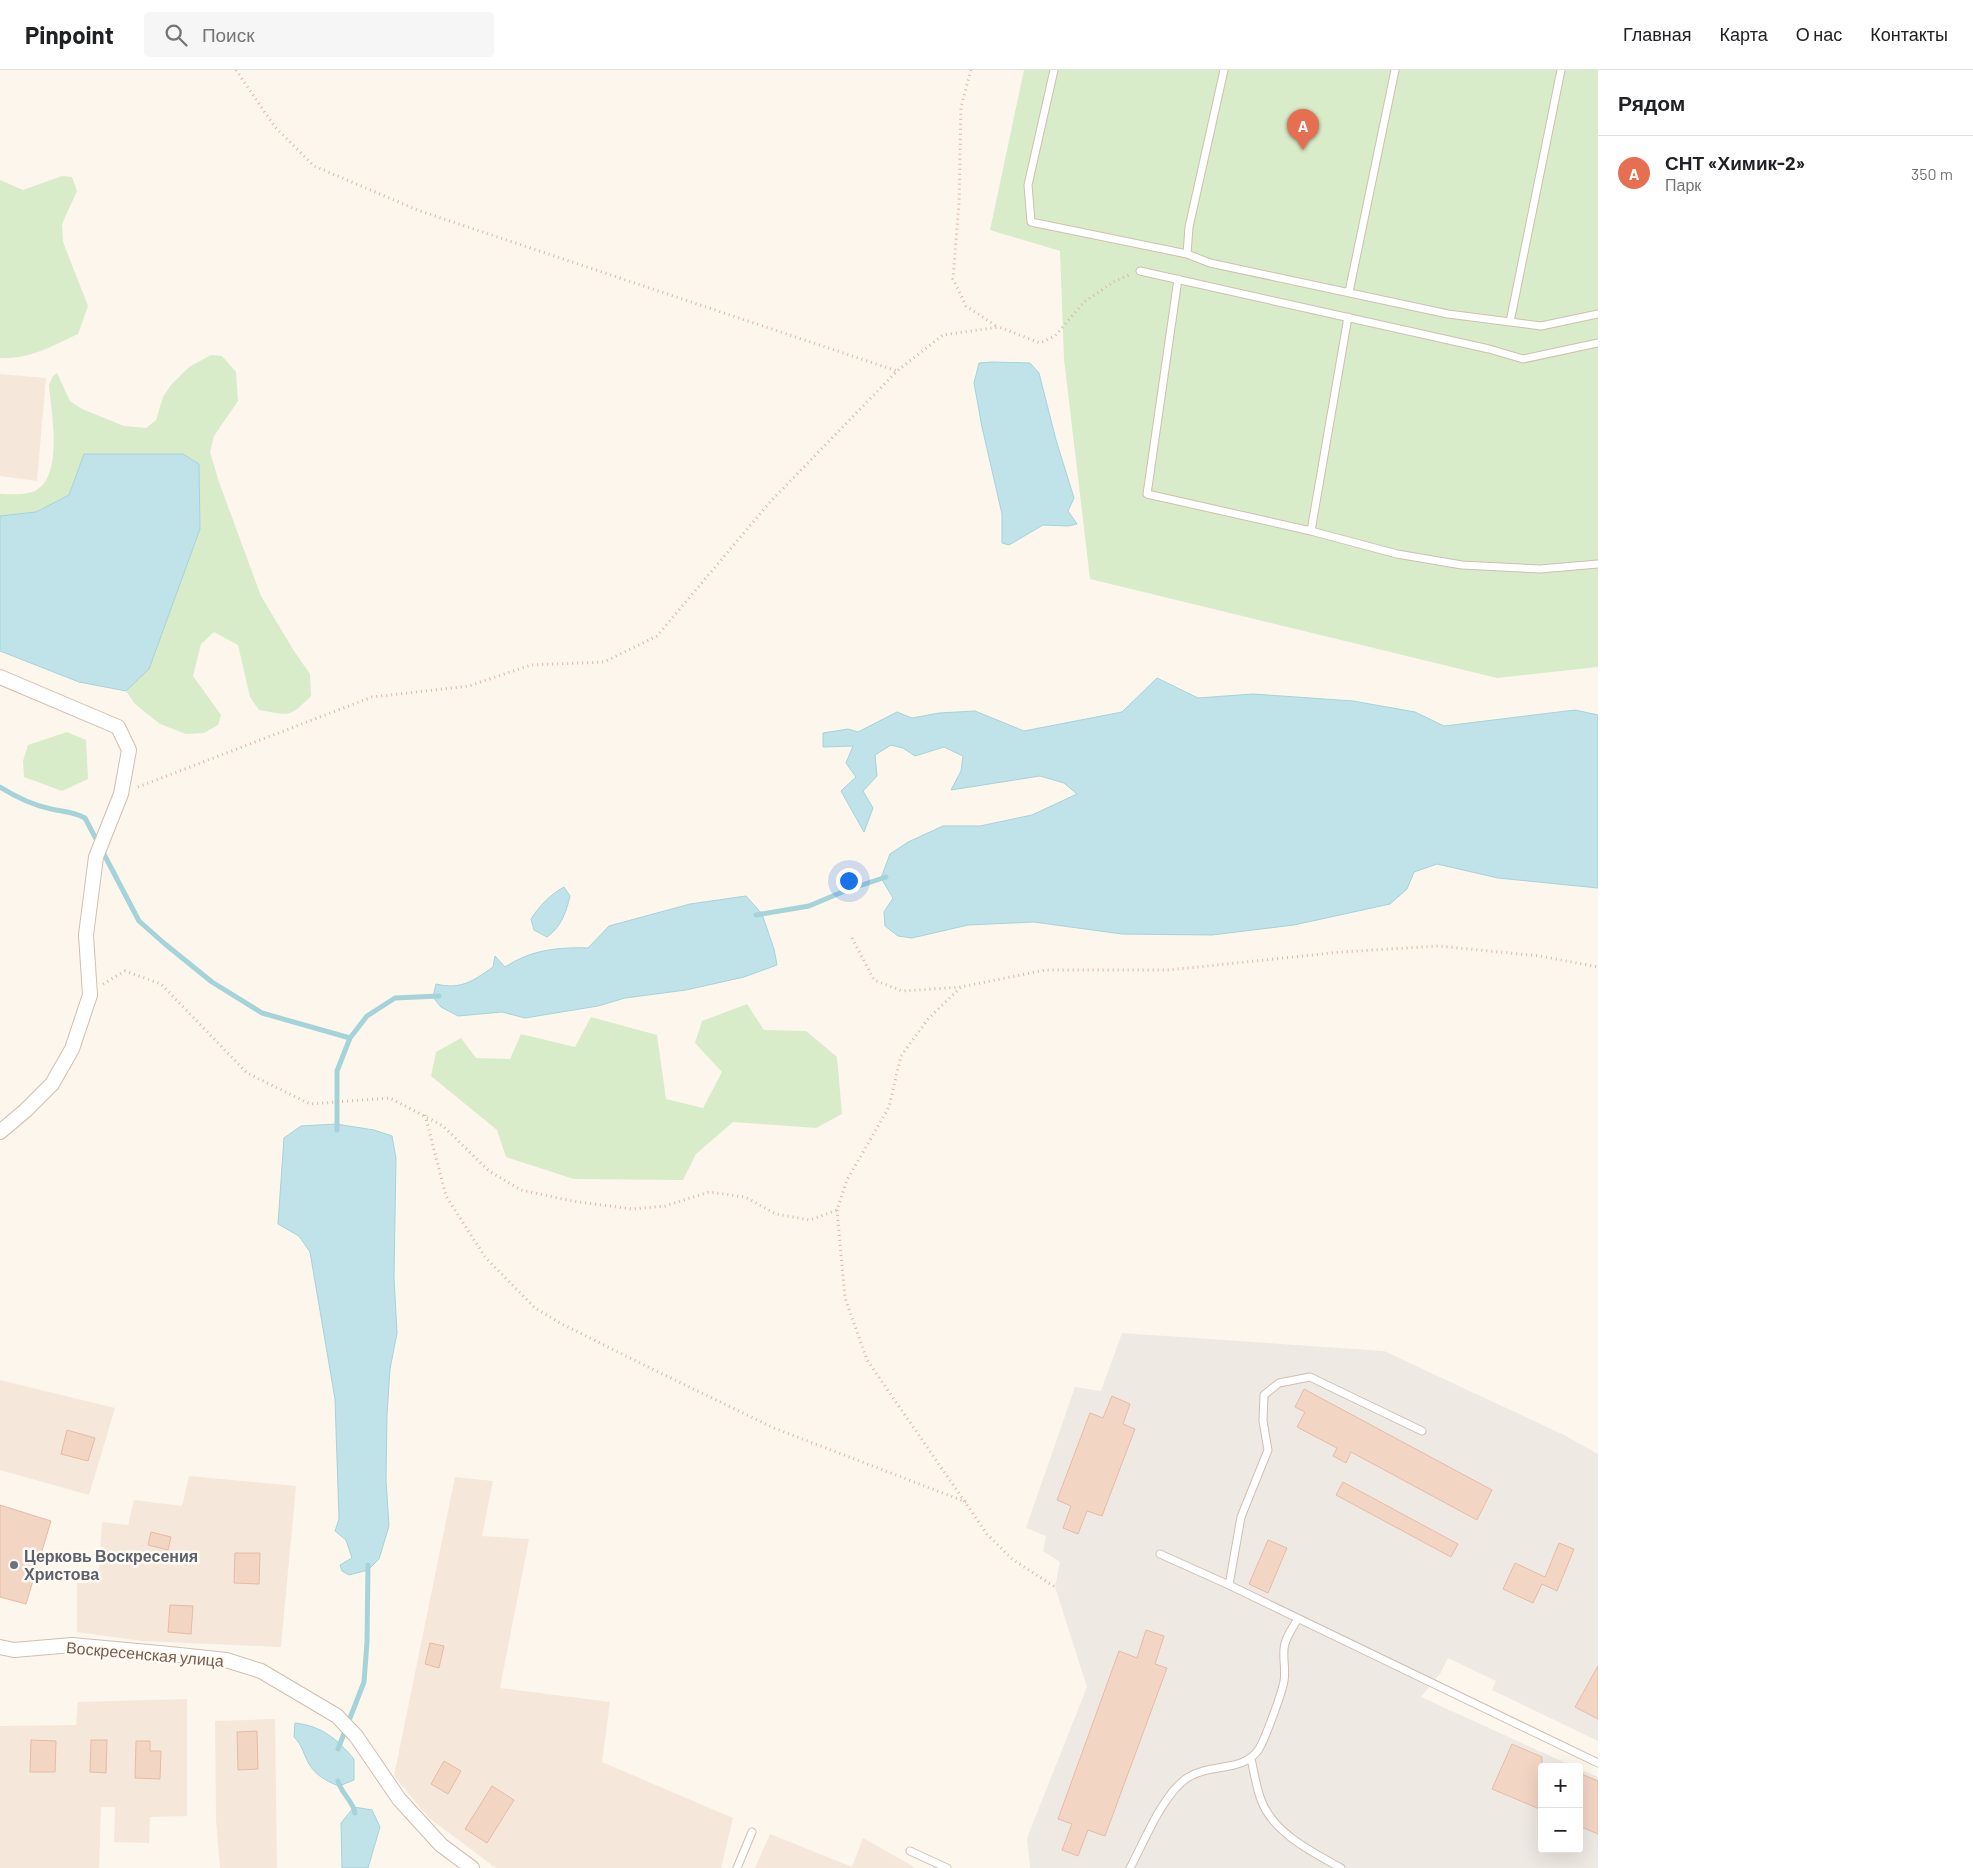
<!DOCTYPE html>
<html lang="ru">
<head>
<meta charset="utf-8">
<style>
	:root { --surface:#fff; --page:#f6f6f6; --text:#202124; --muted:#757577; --line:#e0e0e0; --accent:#e76f51 }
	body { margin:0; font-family:Barlow,sans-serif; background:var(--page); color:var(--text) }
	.controls { position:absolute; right:15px; bottom:15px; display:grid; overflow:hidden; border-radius:5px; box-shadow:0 5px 20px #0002 }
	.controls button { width:45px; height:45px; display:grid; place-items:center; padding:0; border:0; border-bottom:1px solid var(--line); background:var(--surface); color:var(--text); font:25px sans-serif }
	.you { position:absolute; left:848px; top:810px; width:18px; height:18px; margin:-12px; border:4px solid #fff; border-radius:50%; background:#1a73e8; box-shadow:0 0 0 8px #1a73e833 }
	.badge { display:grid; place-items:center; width:32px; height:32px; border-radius:50%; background:var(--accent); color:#fff; font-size:16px; font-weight:700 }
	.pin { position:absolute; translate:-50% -41px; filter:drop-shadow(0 1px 2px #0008) }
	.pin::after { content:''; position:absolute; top:26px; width:18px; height:15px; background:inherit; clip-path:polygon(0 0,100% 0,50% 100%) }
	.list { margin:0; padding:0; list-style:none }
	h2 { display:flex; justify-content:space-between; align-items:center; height:65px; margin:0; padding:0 20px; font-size:21px }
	h2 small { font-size:16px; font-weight:400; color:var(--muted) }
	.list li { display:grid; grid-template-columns:32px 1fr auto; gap:15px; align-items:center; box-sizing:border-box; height:75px; padding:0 20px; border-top:1px solid var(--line) }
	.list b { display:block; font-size:19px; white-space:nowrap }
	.list p { margin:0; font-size:16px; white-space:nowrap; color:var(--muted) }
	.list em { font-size:16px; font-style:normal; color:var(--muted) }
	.icon { flex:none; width:28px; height:28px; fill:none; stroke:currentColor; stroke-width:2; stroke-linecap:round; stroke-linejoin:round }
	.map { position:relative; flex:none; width:1598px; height:1798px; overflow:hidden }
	header { display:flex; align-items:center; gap:30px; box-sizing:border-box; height:70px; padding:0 25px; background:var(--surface); border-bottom:1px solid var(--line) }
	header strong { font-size:24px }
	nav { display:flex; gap:28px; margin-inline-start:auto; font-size:18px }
	.search { width:350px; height:45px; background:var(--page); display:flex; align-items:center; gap:12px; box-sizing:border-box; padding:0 18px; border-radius:5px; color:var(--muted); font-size:19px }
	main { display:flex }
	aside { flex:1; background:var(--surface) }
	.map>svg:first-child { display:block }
	.residential { fill:#f5e8da }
	.industrial { fill:#efe9e4 }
	.green { fill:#d8ecc9 }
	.water { fill:#bfe3e8; stroke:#a5d3da }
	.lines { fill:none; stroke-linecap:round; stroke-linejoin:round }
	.stream { stroke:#a5d3da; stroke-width:5 }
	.building { fill:#f3d5c3; stroke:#e6bba3 }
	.service-casing { stroke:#d1beb0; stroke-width:9 }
	.minor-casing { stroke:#d1beb0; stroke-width:16 }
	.path { stroke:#d9b8a5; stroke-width:3; stroke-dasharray:1 4; stroke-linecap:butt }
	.service { stroke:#fff; stroke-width:7 }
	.minor { stroke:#fff; stroke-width:14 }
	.worship-dot { fill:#6b7280; stroke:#fffaf3; stroke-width:2 }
	.labels { text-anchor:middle; stroke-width:5; stroke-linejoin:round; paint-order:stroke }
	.worship-label { font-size:16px; font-weight:bold; fill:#5b616d; stroke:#fffaf3; text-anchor:start }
	.street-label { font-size:16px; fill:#7a5c4d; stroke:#fffaf3 }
</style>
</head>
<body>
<header>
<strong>Pinpoint</strong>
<div class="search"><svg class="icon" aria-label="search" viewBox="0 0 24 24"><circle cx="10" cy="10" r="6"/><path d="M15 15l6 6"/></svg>Поиск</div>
<nav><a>Главная</a><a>Карта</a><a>О нас</a><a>Контакты</a></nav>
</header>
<main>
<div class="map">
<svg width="1598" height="1798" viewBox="0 0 1598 1798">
	<rect width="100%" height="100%" fill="#fdf6ec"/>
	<path class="residential" d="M0,304L46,308L37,411L0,406Z
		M0,1310L115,1338L89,1425L0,1400Z
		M189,1406L296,1416L281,1577L142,1571L77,1562V1513L98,1512L102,1452L128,1455L134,1430L182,1436Z
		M455,1407L493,1411L482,1466L529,1469L500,1618L610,1632L602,1692L733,1748L721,1798H496L429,1748L394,1706Z
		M187,1629V1746L150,1747L149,1773L114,1772L115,1737H101L99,1798H0V1656L76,1655L78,1632Z
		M275,1649L277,1798H220L216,1751L215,1651Z
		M770,1764L852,1797L863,1768L916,1798H755Z"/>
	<path class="industrial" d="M1122,1263L1384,1281L1564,1365L1598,1384V1671L1492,1620L1496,1611L1448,1588L1440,1604L1421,1627L1574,1697H1542V1779H1579V1699L1598,1707V1798H1030L1027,1768L1087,1617L1055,1517L1060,1492L1043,1481L1046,1466L1026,1458L1075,1317L1101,1321Z"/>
	<path class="green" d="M1024,0H1598V597L1497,608L1090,509L1064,289L1060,181L990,160Z
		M62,106L72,107L77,121L62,154L63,172L88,236L78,264C50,277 31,289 0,288V110L23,120Z
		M211,285L222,286L236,302L238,331L214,366L210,382L219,412L261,526L294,581L310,604L311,626C288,649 290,645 259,640L250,627L238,575L214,562L201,574L193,606L221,645L218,655L204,663L186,664L160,654L135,634L126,621L149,599L200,459L199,394L130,386L84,384L69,425L36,442L0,446V424C11,424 29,426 38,419C63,402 51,341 49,315L53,306L57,303L70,331L82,339L124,356L146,358L156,350L163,327L171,315L189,297Z
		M67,662L86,670L88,709L62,721L24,707L23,691L28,675Z
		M747,934L764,960L806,961L837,987L842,1044L816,1058L733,1052L696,1084L683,1110L574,1109L506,1087L497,1060L431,1006L436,982L461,968L476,988L510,989L521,964L575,977L591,947L657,965L666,1029L703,1038L722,1002L695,973L702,951Z"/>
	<path class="water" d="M992,292L1030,293L1039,303L1056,370L1074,428L1068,441L1077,454L1068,456L1043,455L1009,475L1002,473V444L982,357L974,313L979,293Z
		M84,384H183L199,394L200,459L149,599L126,621L79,612L0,581V446L36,442L69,425Z
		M1157,608L1198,628L1253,624L1353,631L1415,642L1444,656L1575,640L1598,645V818L1498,808L1437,794L1414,802L1407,819L1390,834L1294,855L1212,865L1122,864L1034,852L968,855L912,868L898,866L885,856L884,842L893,828L881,808L890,784L908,772L943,756H980L1032,745L1077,724L1064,713L1040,706L951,720L961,701L963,686L944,677L915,686L903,678L891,675L875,685L877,706L863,721L873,738L864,762L841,721L856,707L846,693L853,676L823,677V663L848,659L858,662L897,642L912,648L939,643L975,641L1024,661L1122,642Z
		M564,817L570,826C566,843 561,857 547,867L534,860L531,849C540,835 550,825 564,817Z
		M746,826L762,844L774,879L777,895L744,907L686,920L625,928L598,936L525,948L502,942L458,946L441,937L433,927L436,914C461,920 473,911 493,897L495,886L505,897C531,880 557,877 588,878L609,856L690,834Z
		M336,1054L374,1060L392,1066L396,1088L394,1208L397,1263L390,1299L387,1344L386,1410L389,1456L379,1489L368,1500L349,1505L342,1501L340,1495L352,1488L346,1470L335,1461L339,1449L335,1329L310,1182L299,1166L278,1154L284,1068L301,1056Z
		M295,1653C322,1656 337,1669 354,1689V1710L339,1716C325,1711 312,1703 306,1688C302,1679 301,1674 294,1667Z
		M354,1737L372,1740L380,1757L368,1798H342L341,1753Z"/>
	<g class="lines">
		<path class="stream" d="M0,717C16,727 33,735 51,739C64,742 72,741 85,748L139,851L165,874L212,912L262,943L350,968
			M756,845L809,836L847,820L886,807
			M337,1060V1001L350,968L367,946L395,928L439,926
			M338,1679L364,1612L367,1572L368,1495
			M338,1711C341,1723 353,1731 355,1743"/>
	</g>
	<path class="building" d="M1304,1319L1492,1420L1477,1450L1351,1382L1346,1393L1333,1386L1337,1378L1297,1357L1305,1342L1295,1337Z
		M1112,1326L1130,1334L1123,1354L1135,1359L1102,1446L1087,1441L1078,1464L1063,1458L1071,1436L1057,1430L1090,1343L1103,1348Z
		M67,1360L95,1368L88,1391L61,1384Z
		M1343,1412L1458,1474L1451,1487L1336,1425Z
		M0,1435L51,1451L26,1534L0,1527Z
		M151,1462L171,1467L168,1480L148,1475Z
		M1268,1470L1287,1478L1268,1523L1249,1514Z
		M1559,1473L1574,1479L1557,1521L1542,1514L1533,1533L1503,1519L1515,1493L1545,1507Z
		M235,1483H260L259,1514L234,1513Z
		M170,1535L193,1536L191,1564L168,1562Z
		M1146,1560L1164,1566L1155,1594L1167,1598L1105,1766L1088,1760L1078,1786L1062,1780L1072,1754L1058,1749L1119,1581L1137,1588Z
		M430,1573L444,1576L439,1598L425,1594Z
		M1598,1596V1649L1575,1637Z
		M257,1661L258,1699L238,1700L237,1662Z
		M31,1670L56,1671L55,1702H30Z
		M91,1670H107L106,1703L90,1702Z
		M136,1671H150V1681H161L160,1709L135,1708Z
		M1512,1674L1542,1687V1740L1492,1719Z
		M444,1691L461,1701L448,1724L431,1714Z
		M1579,1703L1598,1711V1764L1579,1756Z
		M492,1716L514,1730L487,1773L465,1759Z"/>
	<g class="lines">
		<defs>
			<path id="service" d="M1054,0L1028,115L1031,152L1187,184L1210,193L1448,244L1541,256L1598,244
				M1187,184L1189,157L1224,0
				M1140,201L1489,279L1523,289L1598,273
				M1178,209L1147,424L1311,461L1397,484L1462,495L1540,499L1598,494
				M1349,222L1395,0
				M1510,252L1561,0
				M1311,461L1348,247
				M1160,1484L1229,1515L1598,1693
				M1229,1515L1241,1447L1268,1380L1263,1351L1264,1325L1279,1313L1310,1307L1422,1361
				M1251,1689C1254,1702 1256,1715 1260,1727C1271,1762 1312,1782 1341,1798
				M910,1781L947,1798
				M737,1798L752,1762
				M1130,1798C1144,1772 1163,1724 1187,1708C1212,1692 1243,1703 1259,1679C1265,1669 1282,1623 1284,1611C1286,1600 1283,1591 1284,1580C1284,1570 1292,1558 1298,1549"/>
			<path id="minor" d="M0,607L118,657L129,680L121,724L96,787L86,865L90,925L72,979L52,1014L25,1041L0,1062
				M0,1577L14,1580L72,1575L170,1584L226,1590L261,1601L337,1646L356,1666L399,1729L441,1775L472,1798"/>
		</defs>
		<use href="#service" class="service-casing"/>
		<use href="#minor" class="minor-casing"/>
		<path class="path" d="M236,0L275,57L314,96L420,141L897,301
			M971,0L961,37L959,133L953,209L966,236L998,257
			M138,717L372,627L469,616L531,595L604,592L657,566L770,432L897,301L943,265L999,257L1040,273L1055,266L1084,232L1115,211L1131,204
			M852,868L874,910L902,921L961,917L1045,900H1169L1341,882L1438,876L1540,886L1598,897
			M103,914L125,901L161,914L247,1003L310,1034L390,1028L443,1056L489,1101L521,1120L572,1131L632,1139L665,1136L709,1122L745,1127L776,1144L810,1150L837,1140L847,1110L889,1037L901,986L928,949L961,917
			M425,1045L446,1126L485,1187L535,1238L560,1253L646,1296L774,1358L966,1432
			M837,1140L845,1228L867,1290L987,1464L1012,1489L1055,1517"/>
		<use href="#service" class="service"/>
		<use href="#minor" class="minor"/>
	</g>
	<circle class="worship-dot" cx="14" cy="1495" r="5"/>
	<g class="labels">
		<g class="worship-label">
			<text x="24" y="1492">Церковь Воскресения<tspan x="24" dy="18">Христова</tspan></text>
		</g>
		<g class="street-label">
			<text transform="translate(145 1584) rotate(5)" y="6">Воскресенская улица</text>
		</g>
	</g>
</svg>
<div class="controls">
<button>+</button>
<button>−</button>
</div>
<div class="you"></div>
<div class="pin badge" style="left:1303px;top:80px">A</div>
</div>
<aside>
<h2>Рядом<small></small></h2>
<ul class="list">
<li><span class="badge">A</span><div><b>СНТ «Химик-2»</b><p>Парк</p></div><em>350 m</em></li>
</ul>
</aside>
</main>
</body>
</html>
